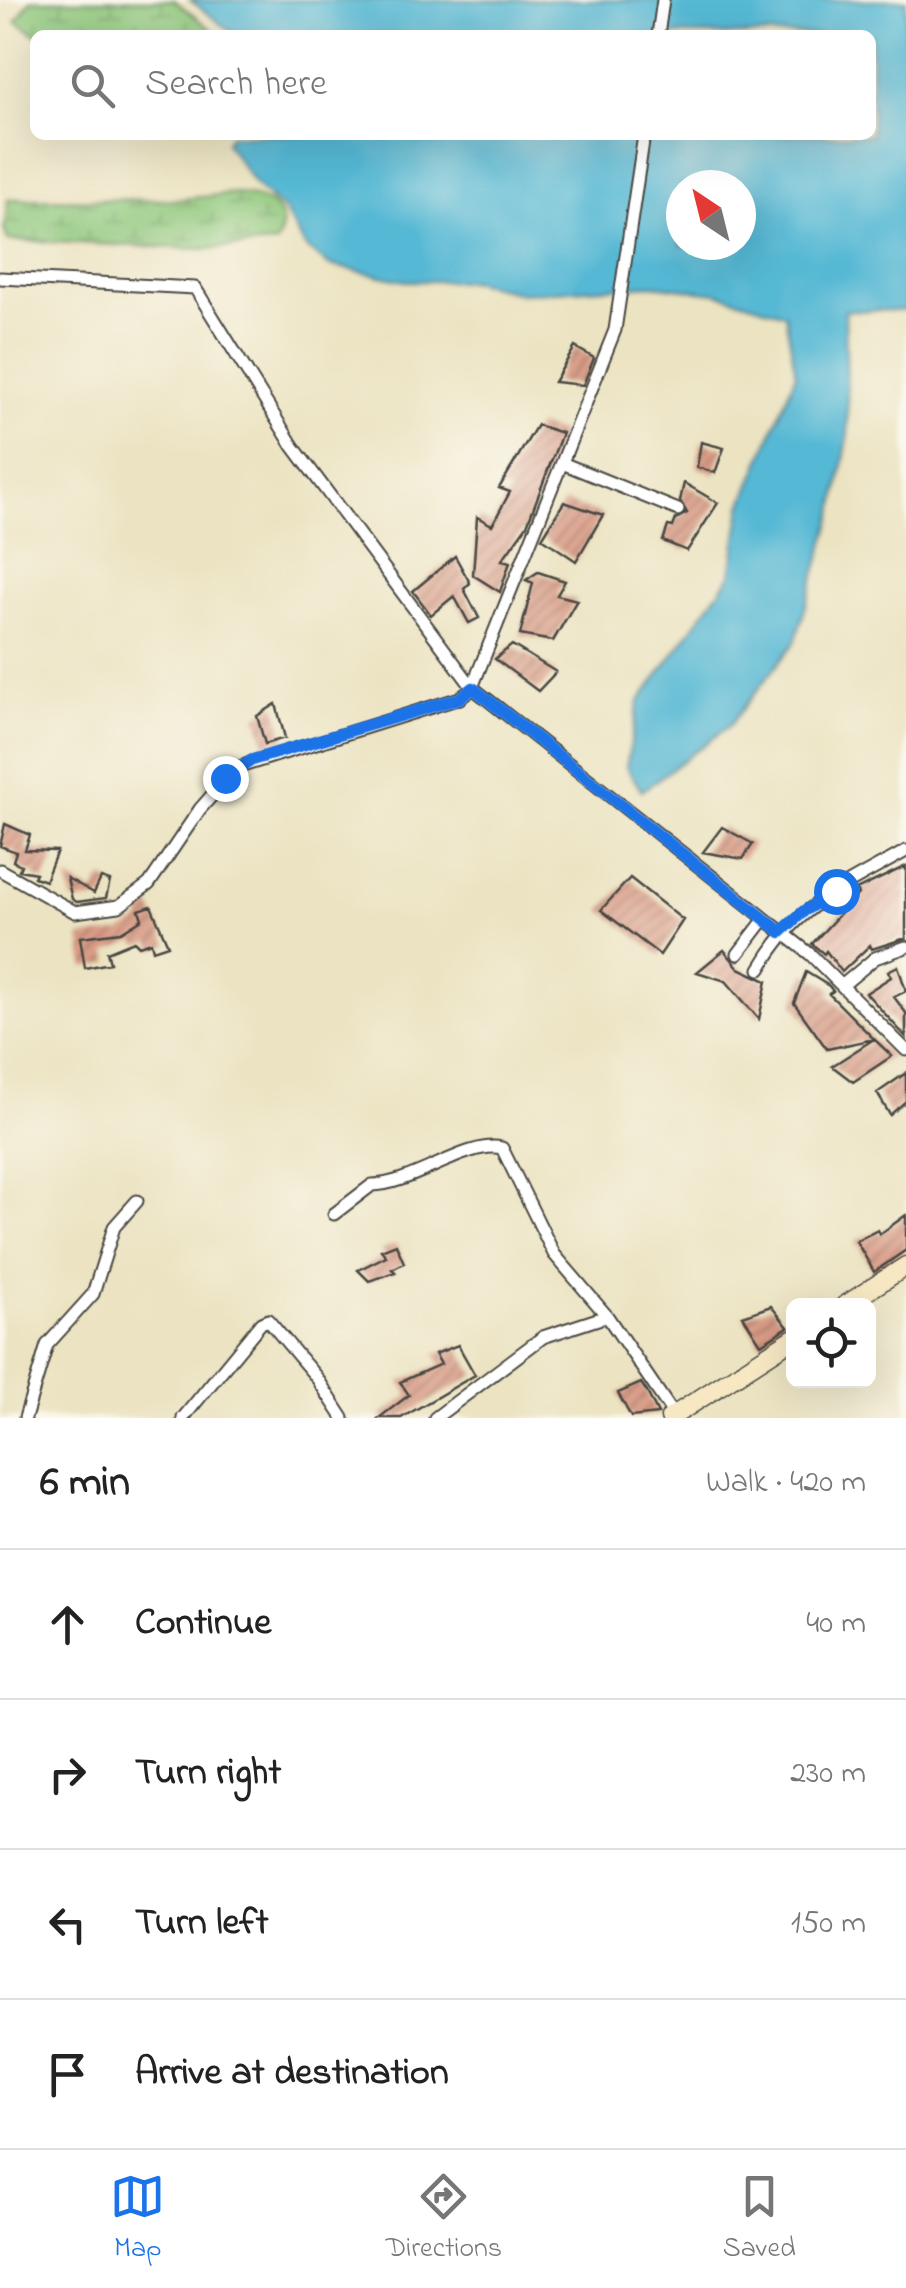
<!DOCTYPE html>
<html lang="en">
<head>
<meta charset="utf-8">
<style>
	:root { --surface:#fff; --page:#f6f6f6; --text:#222; --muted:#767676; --line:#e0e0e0; --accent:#1a73e8 }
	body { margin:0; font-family:"Indie Flower",sans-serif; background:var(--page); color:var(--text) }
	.controls { position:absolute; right:30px; bottom:30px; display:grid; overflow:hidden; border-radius:15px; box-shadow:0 10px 40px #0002 }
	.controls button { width:90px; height:90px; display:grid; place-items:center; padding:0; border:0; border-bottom:2px solid var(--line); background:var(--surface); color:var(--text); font:50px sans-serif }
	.compass { position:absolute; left:666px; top:170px; width:90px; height:90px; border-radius:50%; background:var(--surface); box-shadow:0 10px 40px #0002; rotate:325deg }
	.stop { position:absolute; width:30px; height:30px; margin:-22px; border:8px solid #1a73e8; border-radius:50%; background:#fff }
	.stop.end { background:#1a73e8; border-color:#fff; box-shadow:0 2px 10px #0008 }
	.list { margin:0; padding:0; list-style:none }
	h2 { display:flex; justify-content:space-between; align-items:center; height:130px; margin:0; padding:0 40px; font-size:42px }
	h2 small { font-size:32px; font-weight:400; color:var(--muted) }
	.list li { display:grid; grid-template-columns:65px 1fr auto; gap:30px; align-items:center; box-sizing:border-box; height:150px; padding:0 40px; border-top:2px solid var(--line) }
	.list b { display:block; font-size:38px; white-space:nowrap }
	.list em { font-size:32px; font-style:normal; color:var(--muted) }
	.icon { flex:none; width:55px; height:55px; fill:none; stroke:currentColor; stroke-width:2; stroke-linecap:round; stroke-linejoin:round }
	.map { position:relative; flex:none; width:906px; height:1418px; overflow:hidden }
	.search { position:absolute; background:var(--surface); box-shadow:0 10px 40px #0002; left:30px; right:30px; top:30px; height:110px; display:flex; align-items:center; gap:25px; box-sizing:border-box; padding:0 35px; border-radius:15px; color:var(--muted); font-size:38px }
	.sheet { height:730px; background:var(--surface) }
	nav { display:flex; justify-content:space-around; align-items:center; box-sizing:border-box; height:140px; border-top:2px solid var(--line); background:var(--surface); font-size:28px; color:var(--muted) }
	nav a { display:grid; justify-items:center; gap:5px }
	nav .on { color:var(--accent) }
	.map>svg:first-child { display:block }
	.wetland { fill:url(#wetland-marsh); stroke:#5c7953; stroke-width:2.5 }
	.water { fill:#55b8d4; stroke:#407280; stroke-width:2.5; fill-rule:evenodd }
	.building { fill:url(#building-hatch) }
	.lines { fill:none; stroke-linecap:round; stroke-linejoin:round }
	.street-casing { stroke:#484742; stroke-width:15 }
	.secondary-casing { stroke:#484742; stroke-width:21 }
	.street { stroke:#fff; stroke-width:11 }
	.secondary { stroke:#f7e8c3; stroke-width:18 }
	.route { stroke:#1a73e8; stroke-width:12 }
</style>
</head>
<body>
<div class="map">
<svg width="906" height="1418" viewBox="0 0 906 1418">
	<defs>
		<pattern id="wetland-marsh" width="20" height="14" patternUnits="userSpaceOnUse" patternTransform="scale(2.5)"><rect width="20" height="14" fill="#8ec77b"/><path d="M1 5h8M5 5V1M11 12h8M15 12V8" fill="none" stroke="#74a265"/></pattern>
		<pattern id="building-hatch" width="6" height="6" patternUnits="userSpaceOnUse" patternTransform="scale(2.5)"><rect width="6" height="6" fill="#d99c86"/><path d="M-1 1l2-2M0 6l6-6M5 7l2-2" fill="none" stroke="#b07f6e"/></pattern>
	</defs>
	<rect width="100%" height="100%" fill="#fbf7ec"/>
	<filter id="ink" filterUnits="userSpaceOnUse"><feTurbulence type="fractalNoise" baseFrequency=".01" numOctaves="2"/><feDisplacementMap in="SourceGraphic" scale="20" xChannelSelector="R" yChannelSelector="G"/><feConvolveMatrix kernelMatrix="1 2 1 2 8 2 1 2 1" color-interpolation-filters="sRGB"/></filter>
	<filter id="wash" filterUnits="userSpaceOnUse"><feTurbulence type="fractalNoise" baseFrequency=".0048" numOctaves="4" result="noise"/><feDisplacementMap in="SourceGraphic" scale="40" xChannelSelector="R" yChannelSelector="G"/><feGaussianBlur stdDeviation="2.25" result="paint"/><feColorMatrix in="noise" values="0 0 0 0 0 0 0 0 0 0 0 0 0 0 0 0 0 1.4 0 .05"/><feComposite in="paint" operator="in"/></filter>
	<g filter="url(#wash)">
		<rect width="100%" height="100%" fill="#ebe3c1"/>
		<path class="wetland" d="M31,0H174L218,35H36L16,21Z
			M236,193C265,199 296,206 276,244L202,249L8,240L4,229L8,200L12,199L174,200Z"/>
		<path class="water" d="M190,0H906V310L845,311L848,438L834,512L795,642L730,725L642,791L626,767L639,702L731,575L742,506L796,374L785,314L717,293L652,285L519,293L474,281H405L329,265L306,248L284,210L257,187L226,143L230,135H871V35H235ZM681,185H741V245H681Z"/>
		<g id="blocks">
			<path class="building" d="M575,347L594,358L583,385L554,382Z
				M537,425L562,433L527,525L502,560L510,562L500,592L473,575L477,517L492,525L510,492L499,488Z
				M701,442L724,448L715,473L697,467Z
				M684,483L718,503L687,551L663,541L668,526L673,527L676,519L687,513L680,501Z
				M564,502L603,515L576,561L542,538Z
				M455,556L470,583L464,589L479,618L469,623L454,596L431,615L413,591Z
				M538,572L565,581L557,595L577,600L553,641L520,635L533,583L526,580Z
				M512,645L556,672L538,691L495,659Z
				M276,704L285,738L265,744L257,716Z
				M5,824L30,835L25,850L57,851L45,881L34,877L36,873L19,870L21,865L13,861L16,852L0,846Z
				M722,827L753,844L743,859L703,852Z
				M906,866V938L872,949L870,945L842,972L826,951L824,954L812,944L858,894L856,890Z
				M67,878L94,893L101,878L110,881L106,898L77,902L72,899Z
				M630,878L683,920L660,955L601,910Z
				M151,906L168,945L153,950L151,942L139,946L134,941L107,952L110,963L85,968L80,937L121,932L142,919L139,910Z
				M724,950L739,968L767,981L759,1019L726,981L697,972Z
				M898,966L906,991L894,997L906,1013V1037L866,993L891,977L888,971Z
				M806,972L829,986L833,991L829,994L874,1039L827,1049L794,1003Z
				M874,1039L892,1056L853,1082L832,1066Z
				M906,1073V1101L890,1115L877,1093Z
				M906,1215V1250L874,1272L856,1241L878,1230L880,1234Z
				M396,1244L404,1263L392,1269L395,1272L369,1281L358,1270L386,1256L381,1250Z
				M771,1306L788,1327L761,1344L743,1316Z
				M458,1345L475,1375L401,1418H379L409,1395L400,1382L441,1364L435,1354Z
				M641,1383L647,1392L658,1414L631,1417L618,1393Z"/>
		</g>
	</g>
	<g filter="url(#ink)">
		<use href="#blocks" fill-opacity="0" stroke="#484742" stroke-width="2.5"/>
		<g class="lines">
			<defs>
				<path id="street" d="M658,35L663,0
					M0,278L195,288L293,446L473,688L810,954L906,1050
					M562,463L678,510
					M0,870L75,912L119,906L149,884L200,809L236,768L460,698L471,690L615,330L644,135
					M738,954L764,920
					M760,969C797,904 843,887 906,851
					M844,984L875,958L906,947
					M334,1214L372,1185C412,1185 468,1140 502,1148L554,1254L607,1316L674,1415
					M25,1418L47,1345L93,1294L114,1227L137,1201
					M183,1418L261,1323L268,1320L317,1378L343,1418
					M435,1418L543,1337L607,1316"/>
				<path id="secondary" d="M844,1306L906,1266
					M670,1418L794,1338"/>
			</defs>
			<use href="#street" class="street-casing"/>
			<use href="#secondary" class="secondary-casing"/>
			<use href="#street" class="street"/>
			<use href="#secondary" class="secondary"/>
		</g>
	</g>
	<g class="lines" filter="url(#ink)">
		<path class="route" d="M225,778L252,760L460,698L473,688L781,932L804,911L836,891"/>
	</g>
</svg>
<div class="controls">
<button><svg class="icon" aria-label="locate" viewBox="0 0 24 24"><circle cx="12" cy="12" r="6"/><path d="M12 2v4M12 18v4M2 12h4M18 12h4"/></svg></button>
</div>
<svg class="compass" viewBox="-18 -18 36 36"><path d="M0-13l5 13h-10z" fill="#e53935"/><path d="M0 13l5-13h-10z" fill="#767676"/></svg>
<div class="stop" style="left:836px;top:891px"></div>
<div class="stop end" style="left:225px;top:778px"></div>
<div class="search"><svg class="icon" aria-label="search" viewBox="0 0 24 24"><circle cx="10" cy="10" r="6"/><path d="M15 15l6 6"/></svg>Search here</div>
</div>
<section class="sheet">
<h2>6 min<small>Walk · 420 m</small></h2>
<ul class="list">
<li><svg class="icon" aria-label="ahead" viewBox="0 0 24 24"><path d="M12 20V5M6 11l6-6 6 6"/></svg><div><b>Continue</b></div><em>40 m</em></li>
<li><svg class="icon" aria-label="right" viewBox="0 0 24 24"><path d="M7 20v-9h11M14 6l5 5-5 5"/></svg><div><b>Turn right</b></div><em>230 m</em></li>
<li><svg class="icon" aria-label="left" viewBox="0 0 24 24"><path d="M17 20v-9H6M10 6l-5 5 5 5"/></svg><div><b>Turn left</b></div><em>150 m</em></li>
<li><svg class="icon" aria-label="arrive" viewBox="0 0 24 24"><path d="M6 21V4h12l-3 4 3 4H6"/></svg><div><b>Arrive at destination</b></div></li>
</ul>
</section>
<nav>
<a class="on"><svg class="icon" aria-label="map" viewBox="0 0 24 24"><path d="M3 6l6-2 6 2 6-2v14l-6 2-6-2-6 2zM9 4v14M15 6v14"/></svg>Map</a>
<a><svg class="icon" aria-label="directions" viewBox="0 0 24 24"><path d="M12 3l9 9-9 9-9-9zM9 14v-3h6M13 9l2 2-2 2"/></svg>Directions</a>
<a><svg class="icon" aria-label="saved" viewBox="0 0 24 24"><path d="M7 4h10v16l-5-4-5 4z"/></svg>Saved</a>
</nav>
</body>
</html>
